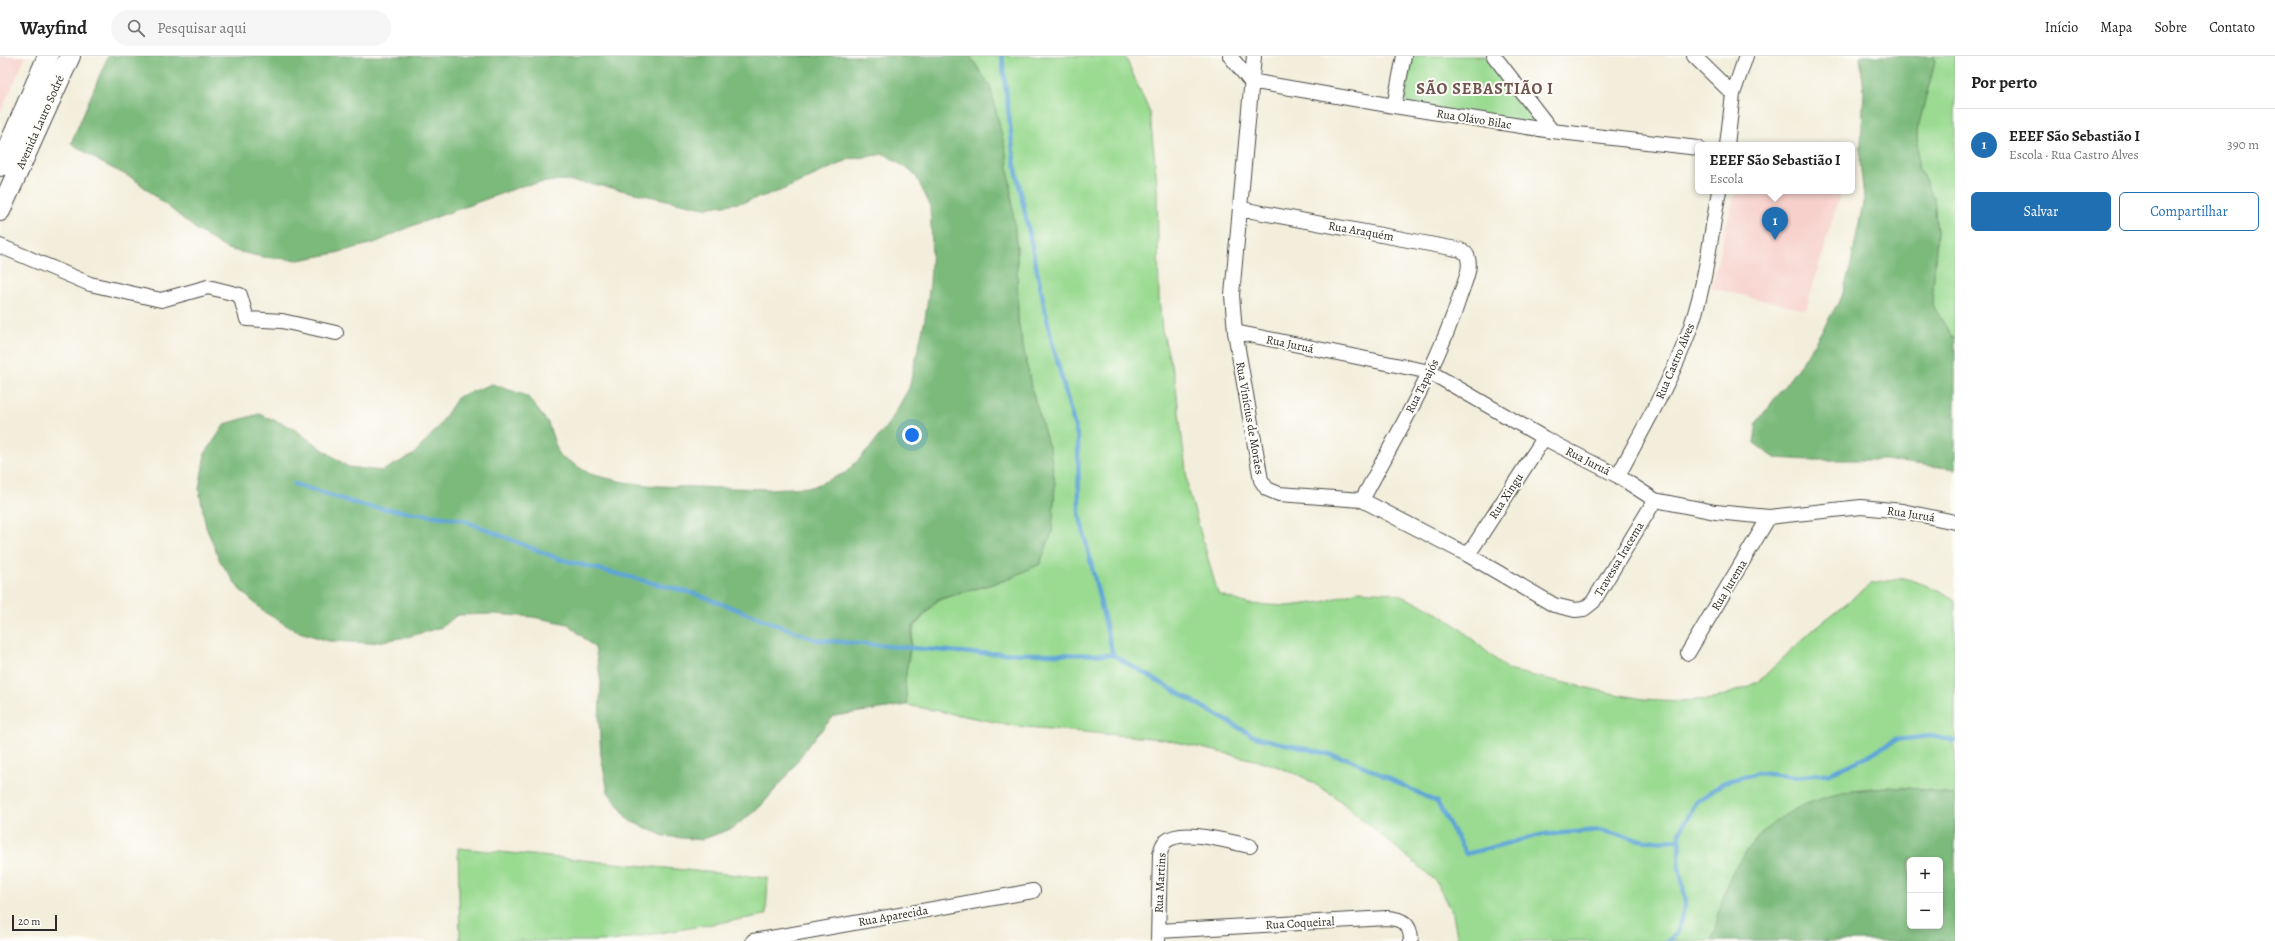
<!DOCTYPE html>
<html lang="pt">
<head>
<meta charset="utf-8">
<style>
	:root { --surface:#fff; --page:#f6f6f6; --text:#222; --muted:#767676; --line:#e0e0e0; --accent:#1f6fb2 }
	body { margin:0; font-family:Alegreya,serif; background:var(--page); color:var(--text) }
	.controls { position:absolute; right:12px; bottom:12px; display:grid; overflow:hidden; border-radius:6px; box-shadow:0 2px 6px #0003 }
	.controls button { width:36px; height:36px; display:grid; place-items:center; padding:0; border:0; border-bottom:1px solid var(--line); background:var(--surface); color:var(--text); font:20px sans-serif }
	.scale { position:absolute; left:12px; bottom:10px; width:45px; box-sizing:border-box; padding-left:4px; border:2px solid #2b2b2b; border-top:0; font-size:11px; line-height:14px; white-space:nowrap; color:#2b2b2b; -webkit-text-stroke:3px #fdfcf7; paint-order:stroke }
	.you { position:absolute; left:912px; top:379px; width:14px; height:14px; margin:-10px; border:3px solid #fff; border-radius:50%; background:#1a73e8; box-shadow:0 0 0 6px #1a73e833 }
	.badge { display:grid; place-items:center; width:26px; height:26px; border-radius:50%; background:var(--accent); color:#fff; font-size:13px; font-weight:700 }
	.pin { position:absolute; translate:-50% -33px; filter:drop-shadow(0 1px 2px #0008) }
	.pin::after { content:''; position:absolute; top:21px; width:14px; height:12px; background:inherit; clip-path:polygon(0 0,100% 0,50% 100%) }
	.popup { position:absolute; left:1695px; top:86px; width:160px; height:52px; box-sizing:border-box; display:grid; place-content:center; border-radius:6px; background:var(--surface); filter:drop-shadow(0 1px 3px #0005); font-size:13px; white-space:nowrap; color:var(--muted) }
	.popup b { font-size:15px; color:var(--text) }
	.popup::after { content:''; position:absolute; left:50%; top:100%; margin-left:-8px; border:8px solid transparent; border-top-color:var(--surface) }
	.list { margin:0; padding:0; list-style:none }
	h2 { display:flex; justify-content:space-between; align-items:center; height:52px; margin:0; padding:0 16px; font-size:17px }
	h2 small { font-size:13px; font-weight:400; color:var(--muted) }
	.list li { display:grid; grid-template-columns:26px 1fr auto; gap:12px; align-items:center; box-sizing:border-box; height:72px; padding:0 16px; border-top:1px solid var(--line) }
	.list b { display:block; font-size:15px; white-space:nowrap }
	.list p { margin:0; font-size:13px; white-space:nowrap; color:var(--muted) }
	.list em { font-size:13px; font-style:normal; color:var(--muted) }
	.actions { display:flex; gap:8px; padding:12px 16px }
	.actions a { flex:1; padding:9px 0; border:1px solid var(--accent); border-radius:6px; text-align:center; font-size:14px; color:var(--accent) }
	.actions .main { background:var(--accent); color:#fff }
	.icon { flex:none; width:22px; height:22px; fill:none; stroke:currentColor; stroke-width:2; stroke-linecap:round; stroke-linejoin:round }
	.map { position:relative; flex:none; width:1955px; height:885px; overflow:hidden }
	header { display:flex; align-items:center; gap:24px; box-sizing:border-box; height:56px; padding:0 20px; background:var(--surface); border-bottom:1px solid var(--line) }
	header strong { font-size:19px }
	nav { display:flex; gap:22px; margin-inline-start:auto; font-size:14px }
	.search { width:280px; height:36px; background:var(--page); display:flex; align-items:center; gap:10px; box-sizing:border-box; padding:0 14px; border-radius:22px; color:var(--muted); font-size:15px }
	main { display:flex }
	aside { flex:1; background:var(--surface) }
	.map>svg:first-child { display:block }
	.built { fill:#f7d0cb }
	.green { fill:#9ada91; stroke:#62825e }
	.forest { fill:#7bba7b; stroke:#537253; fill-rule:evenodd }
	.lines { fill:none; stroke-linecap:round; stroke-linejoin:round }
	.stream { stroke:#5fa6d5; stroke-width:4.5 }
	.street-casing { stroke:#494845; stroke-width:16 }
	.secondary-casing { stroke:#494845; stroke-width:22 }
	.street { stroke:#fff; stroke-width:14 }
	.secondary { stroke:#fff; stroke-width:20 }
	.labels { text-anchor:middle; stroke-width:4; stroke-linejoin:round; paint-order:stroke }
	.street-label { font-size:12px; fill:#2b2b2b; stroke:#fdfcf7 }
	.district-label { font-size:16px; font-weight:bold; letter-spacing:1px; fill:#6f534d; stroke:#fdfcf7 }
</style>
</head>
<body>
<header>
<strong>Wayfind</strong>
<div class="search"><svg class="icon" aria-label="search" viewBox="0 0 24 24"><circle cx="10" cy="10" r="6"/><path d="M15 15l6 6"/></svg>Pesquisar aqui</div>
<nav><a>Início</a><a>Mapa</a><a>Sobre</a><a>Contato</a></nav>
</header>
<main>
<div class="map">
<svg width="1955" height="885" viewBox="0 0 1955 885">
	<rect width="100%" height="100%" fill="#fdfcf7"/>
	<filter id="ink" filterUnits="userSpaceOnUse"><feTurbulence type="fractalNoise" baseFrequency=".025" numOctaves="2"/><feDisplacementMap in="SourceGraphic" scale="8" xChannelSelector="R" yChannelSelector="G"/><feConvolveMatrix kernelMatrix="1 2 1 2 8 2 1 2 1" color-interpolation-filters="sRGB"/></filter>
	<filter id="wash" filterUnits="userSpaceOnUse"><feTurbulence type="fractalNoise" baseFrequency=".012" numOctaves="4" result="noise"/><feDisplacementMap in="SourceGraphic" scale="16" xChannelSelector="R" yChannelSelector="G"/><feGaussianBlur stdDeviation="0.9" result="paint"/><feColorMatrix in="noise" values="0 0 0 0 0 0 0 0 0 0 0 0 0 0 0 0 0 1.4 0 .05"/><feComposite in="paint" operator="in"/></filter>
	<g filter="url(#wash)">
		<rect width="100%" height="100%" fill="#f3eedb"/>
		<path class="built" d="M0,0H26L0,58Z
			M1735,135H1841L1806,254L1711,232Z"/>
		<path class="green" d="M970,0H1125L1150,57L1157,128L1159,240L1162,274L1175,323L1188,432L1218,538L1248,548L1287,550L1323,546L1357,535L1393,537L1426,550L1456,569L1508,614L1610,637L1644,643L1679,645L1714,643L1747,631L1760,624L1815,572L1871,528L1905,522L1939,534L1955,544V740L1924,733L1886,731L1851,734L1732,817L1712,885H1458L1453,859L1435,824L1333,739L1303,721L1268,707L1162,683L1016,670L907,649L905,624L914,571L938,544L1006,524L1040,508L1052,476L1055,428L1050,395L1032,335L1018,265L1017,193L1007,100L990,31Z
			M1412,0H1485L1536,62L1532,68L1409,49L1405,42Z
			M1934,0H1955V282L1952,281L1932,248L1937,177L1934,142L1918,111L1917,75L1935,6Z
			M458,792L768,822L766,859L612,885H460Z"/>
		<path class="forest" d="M108,0H970L990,31L1007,100L1017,193L1018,265L1032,335L1050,395L1055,429L1052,476L1040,508L1006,524L937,544L913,571L905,624L907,649L834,660L809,688L787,720L761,750L733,772L701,784L664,780L630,765L608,736L601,700L599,665L601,626L595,592L568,568L533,561L494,558L457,559L442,571L407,581L370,587L329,585L296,575L266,557L240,534L220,505L206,471L199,433L205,398L225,368L259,358L291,371L348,411L382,415L413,399L437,373L458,341L492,328L527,340L548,367L559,399L590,418L623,426L656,430L769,433L812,431L845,417L870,392L891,364L909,332L925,263L930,228L932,189L930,149L915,118L885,98L850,103L780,135L744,146L704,152L598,129L562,124L525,129L409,171L377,186L336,197L299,204L263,201L227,193L197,174L134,123L102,107L71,87Z
			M1860,0H1934L1935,6L1917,75L1918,111L1934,142L1937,177L1932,248L1952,281L1955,282V413L1884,404H1810L1775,402L1754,387L1757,366L1806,301L1824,271L1842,240L1850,212L1864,142L1860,106L1864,35Z
			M1886,731L1924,733L1955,740V885H1712C1718,863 1722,838 1732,817C1735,810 1741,804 1745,797C1780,748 1829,736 1886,731ZM1910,804H1940V870H1910Z"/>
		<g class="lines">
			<path class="stream" d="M1002,0L1014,104L1051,282L1078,383L1079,457L1113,599
				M294,428L364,450L463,464L559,503L696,538L817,584L972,597L1113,599L1255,681L1349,703L1437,746L1466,798L1540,779L1599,774L1645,785L1680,784
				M1668,885L1677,878L1686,845L1679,811L1680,775L1697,745L1725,726L1758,717L1795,721L1830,717L1862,703L1895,684L1931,680L1955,685"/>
		</g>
	</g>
	<g filter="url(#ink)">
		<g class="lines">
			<defs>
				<path id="street" d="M1230,0L1250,25
					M1254,0L1232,239L1235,276L1261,424L1267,433L1279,438L1362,444L1468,499L1554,549L1575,554L1584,553L1593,546L1655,444
					M1494,0L1552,75
					M1694,0L1733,38
					M1250,25L1394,50L1552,75L1698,92
					M1394,50L1404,0
					M1727,89L1733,38L1746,0
					M1241,153L1451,192C1458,193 1466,194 1468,202C1471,213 1465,225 1461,237C1438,310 1398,376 1362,444
					M0,190L90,228L161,244L208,231L240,239L247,263L282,265L336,277
					M1235,276L1430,316L1544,382L1618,420L1655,444L1715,456L1769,461L1861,451L1902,455L1955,466
					M1618,420C1642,374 1669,329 1687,281C1705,235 1710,183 1719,135
					M1468,499L1544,382
					M1688,597L1769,461
					M1159,875L1387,862C1403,863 1411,868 1411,885
					M753,885L1033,835
					M1158,885L1160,798C1161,794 1162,789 1165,786C1181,771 1229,786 1250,790"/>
				<path id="secondary" d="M0,110L48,0
					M0,155L70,0"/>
			</defs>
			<use href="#street" class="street-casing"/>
			<use href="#secondary" class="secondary-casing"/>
			<use href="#street" class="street"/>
			<use href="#secondary" class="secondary"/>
		</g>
	</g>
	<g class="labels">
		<g class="street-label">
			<text transform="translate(1474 63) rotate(9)" y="4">Rua Olávo Bilac</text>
			<text transform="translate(40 66) rotate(-66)" y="4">Avenida Lauro Sodré</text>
			<text transform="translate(1361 175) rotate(10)" y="4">Rua Araquém</text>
			<text transform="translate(1290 288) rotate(12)" y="4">Rua Juruá</text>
			<text transform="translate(1675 305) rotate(-67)" y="4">Rua Castro Alves</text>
			<text transform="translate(1422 330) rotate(-63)" y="4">Rua Tapajós</text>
			<text transform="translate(1250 362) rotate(80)" y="4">Rua Vinícius de Morães</text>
			<text transform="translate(1588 405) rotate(27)" y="4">Rua Juruá</text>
			<text transform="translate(1506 440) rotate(-57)" y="4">Rua Xingu</text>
			<text transform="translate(1911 458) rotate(9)" y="4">Rua Juruá</text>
			<text transform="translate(1619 503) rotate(-59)" y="4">Travessa Iracema</text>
			<text transform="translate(1729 529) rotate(-59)" y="4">Rua Jurema</text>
			<text transform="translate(1160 827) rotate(-87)" y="4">Rua Martins</text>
			<text transform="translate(893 860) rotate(-10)" y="4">Rua Aparecida</text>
			<text transform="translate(1300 867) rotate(-3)" y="4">Rua Coqueiral</text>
		</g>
		<g class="district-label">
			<text x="1485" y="38">SÃO SEBASTIÃO I</text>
		</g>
	</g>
</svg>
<div class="controls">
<button>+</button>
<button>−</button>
</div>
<div class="scale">20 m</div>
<div class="you"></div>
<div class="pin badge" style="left:1775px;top:184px">1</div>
<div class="popup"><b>EEEF São Sebastião I</b>Escola</div>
</div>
<aside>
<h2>Por perto<small></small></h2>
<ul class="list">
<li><span class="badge">1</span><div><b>EEEF São Sebastião I</b><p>Escola · Rua Castro Alves</p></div><em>390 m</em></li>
</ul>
<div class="actions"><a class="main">Salvar</a><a>Compartilhar</a></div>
</aside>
</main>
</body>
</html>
